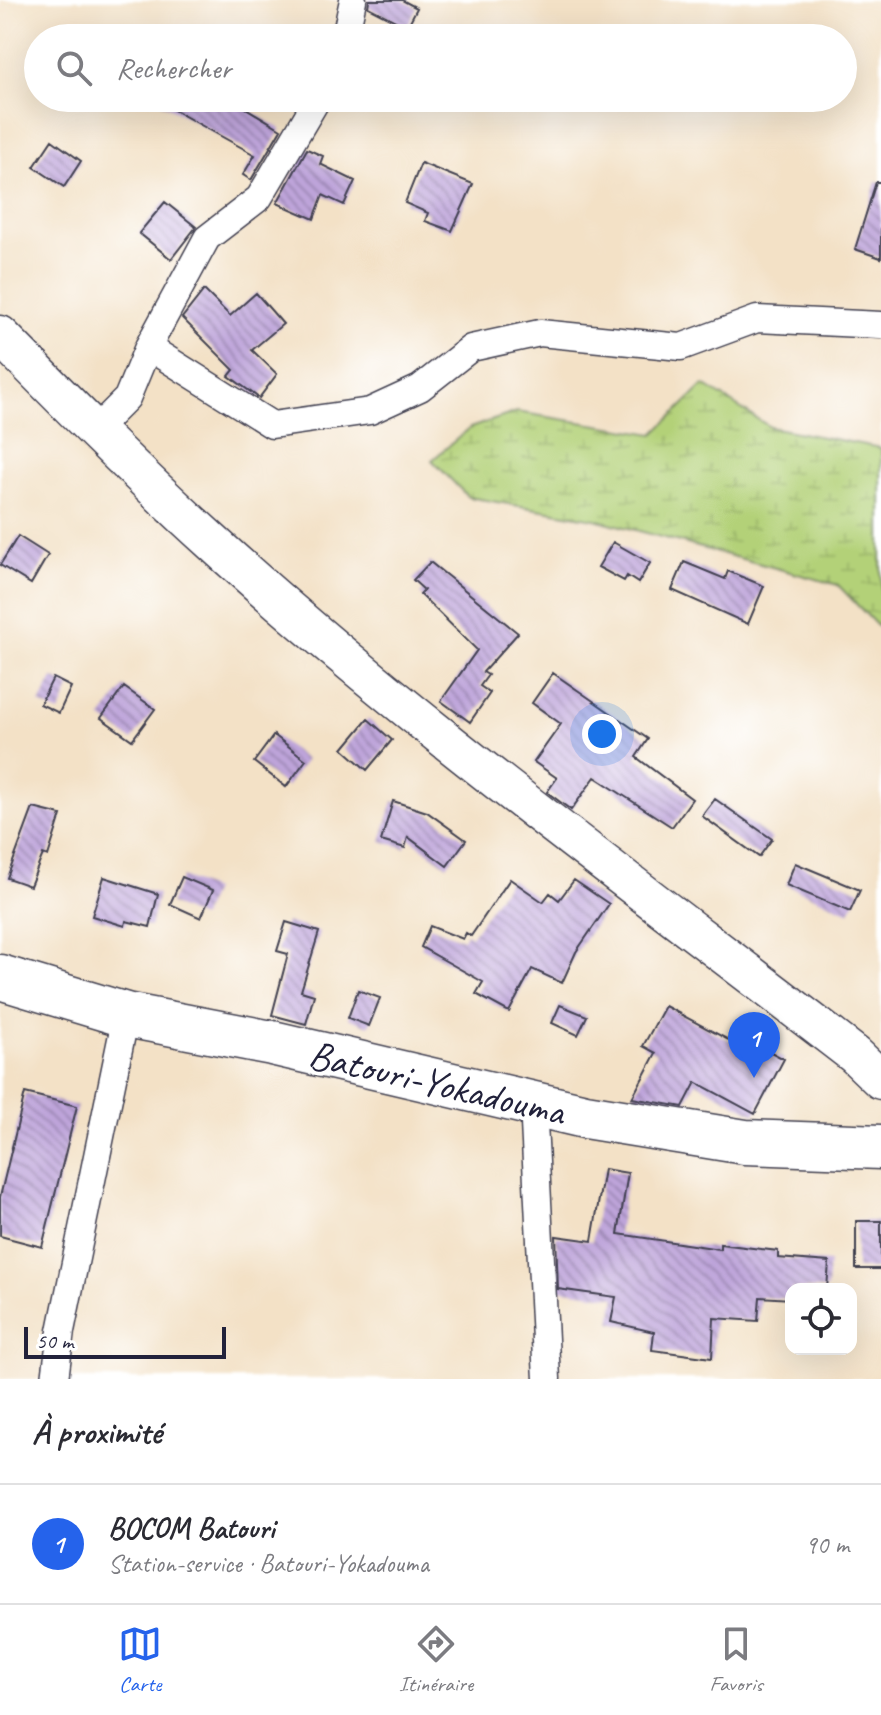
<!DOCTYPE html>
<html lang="fr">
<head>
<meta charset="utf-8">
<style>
	:root { --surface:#fff; --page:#f2f2f3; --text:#2b2b33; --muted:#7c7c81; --line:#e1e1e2; --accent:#2563eb }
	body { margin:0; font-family:Caveat,sans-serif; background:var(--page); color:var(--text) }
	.controls { position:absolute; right:24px; bottom:24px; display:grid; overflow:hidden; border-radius:16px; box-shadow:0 8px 32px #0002 }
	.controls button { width:72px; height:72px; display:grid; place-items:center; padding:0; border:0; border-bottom:2px solid var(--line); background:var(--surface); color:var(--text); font:40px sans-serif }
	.scale { position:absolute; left:24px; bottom:20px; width:202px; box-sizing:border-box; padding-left:8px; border:4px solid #22223b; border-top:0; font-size:22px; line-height:28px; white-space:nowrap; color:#22223b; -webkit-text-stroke:6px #fff; paint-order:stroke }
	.you { position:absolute; left:602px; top:734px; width:28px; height:28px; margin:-20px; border:6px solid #fff; border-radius:50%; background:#1a73e8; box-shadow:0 0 0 12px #1a73e833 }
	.badge { display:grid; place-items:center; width:52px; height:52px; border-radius:50%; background:var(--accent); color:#fff; font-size:26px; font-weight:700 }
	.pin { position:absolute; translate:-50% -66px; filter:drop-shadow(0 2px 4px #0008) }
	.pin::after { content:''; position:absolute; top:42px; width:28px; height:24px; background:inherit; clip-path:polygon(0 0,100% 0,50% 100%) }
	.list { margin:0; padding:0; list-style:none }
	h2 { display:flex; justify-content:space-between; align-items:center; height:104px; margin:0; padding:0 32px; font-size:34px }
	h2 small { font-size:26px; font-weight:400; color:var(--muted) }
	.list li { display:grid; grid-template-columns:52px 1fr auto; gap:24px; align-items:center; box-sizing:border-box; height:120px; padding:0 32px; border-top:2px solid var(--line) }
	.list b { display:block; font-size:30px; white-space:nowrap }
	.list p { margin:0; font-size:26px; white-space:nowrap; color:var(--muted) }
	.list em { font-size:26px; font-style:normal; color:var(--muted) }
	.icon { flex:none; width:44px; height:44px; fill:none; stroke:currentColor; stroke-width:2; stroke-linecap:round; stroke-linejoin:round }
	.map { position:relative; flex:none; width:881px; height:1379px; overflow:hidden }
	.search { position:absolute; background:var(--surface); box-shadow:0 8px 32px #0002; left:24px; right:24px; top:24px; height:88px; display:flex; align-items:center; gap:20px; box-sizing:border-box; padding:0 28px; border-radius:44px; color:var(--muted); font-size:30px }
	.sheet { height:224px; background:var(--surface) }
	nav { display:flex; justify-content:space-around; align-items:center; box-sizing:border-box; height:112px; border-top:2px solid var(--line); background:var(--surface); font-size:22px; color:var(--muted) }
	nav a { display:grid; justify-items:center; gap:4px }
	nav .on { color:var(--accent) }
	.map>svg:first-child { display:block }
	.wetland { fill:url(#wetland-marsh); stroke:#6a7a5a; stroke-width:2 }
	.building { fill:url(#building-back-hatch) }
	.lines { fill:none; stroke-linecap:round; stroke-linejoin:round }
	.street-casing { stroke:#413f50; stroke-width:29 }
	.secondary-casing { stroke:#413f50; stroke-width:41 }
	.highway-casing { stroke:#413f50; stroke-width:47 }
	.street { stroke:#fff; stroke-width:26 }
	.secondary { stroke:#fff; stroke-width:38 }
	.highway { stroke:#fff; stroke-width:44 }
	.labels { text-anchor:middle; stroke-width:7; stroke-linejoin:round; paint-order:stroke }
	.street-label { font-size:40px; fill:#22223b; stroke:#fff }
</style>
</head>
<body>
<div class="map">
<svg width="881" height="1379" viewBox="0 0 881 1379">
	<defs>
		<pattern id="wetland-marsh" width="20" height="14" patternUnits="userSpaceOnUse" patternTransform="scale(2)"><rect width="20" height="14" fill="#b3d178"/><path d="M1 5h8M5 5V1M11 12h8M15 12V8" fill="none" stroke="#9ab369"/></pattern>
		<pattern id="building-back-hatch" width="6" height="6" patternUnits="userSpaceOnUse" patternTransform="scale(2)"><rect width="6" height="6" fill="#bea4da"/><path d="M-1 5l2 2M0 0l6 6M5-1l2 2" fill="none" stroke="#9a85b2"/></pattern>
	</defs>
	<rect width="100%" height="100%" fill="#fff"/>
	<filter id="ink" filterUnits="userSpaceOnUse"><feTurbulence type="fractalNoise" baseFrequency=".0125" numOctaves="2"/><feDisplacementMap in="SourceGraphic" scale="16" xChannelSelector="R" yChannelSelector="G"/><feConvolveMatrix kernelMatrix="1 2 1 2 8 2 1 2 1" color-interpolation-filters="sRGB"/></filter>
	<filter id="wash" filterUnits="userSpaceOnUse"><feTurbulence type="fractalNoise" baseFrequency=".006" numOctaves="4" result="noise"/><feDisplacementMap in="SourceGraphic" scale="32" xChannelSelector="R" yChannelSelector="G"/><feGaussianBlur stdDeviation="1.8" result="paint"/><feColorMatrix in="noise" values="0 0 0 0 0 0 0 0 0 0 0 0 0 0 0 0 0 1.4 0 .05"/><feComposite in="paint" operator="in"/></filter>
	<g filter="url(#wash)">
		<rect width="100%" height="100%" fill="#f3e1c6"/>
		<path class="wetland" d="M704,385L770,427L881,448V630L838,585L595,519L468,497L432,460L470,428L517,412L654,434Z"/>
		<g id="blocks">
			<path class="building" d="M369,0H402L417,8L407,27L368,7Z
				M152,98H229L281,129L251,180L243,175L255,155Z
				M52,140L81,161L64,187L34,167Z
				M307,149L323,156L320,164L355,181L344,205L323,195L314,219L277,203Z
				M421,163L473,184L452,231L425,221L428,213L405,203Z
				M876,182H881V258L855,249Z
				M165,202L196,227L171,259L139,233Z
				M204,290L230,316L256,293L283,324L252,350L277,374L259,398L229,376L234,370L182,318Z
				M18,536L48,555L31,584L0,565Z
				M613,542L650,563L638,583L627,576L624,581L598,567Z
				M430,562L518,633L483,672L488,675L480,686L490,693L470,722L441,701L477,650L420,594L424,590L413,580Z
				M684,562L725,579L728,571L764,586L748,624L672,590Z
				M553,673L648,739L636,757L692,799L672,827L595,777L571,810L547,792L557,778L534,762L561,724L532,703Z
				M53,678L71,687L59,713L40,704Z
				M124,687L155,709L132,740L101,718Z
				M368,719L392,740L367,770L343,749Z
				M274,735L306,760L286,787L254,762Z
				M715,799L772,839L759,857L702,816Z
				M393,801L427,812L466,840L447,866L408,837L405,848L381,841Z
				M33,808L61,815L48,856L43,854L30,886L7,878Z
				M795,863L860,890L850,912L786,885Z
				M104,877L158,894L150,927L126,921L125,926L92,916Z
				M182,877L213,890L201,918L170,904Z
				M510,879L543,902L550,893L559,900L574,880L609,904L576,952L562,983L532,969L509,1012L476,994L483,982L421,947L430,926L463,939L466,933L471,936Z
				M286,922L319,932L301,991L314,995L306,1024L272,1015L288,954L277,951Z
				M358,990L380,998L369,1026L348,1018Z
				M560,1005L587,1016L578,1035L552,1023Z
				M665,1006L749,1051L754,1043L784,1059L755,1114L696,1082L683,1107L632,1098L656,1053L643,1046Z
				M25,1093L77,1106L42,1247L0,1236V1197Z
				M604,1169L628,1173L618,1234L720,1249V1244L778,1251V1258L829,1262L827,1289H791V1299L760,1297L758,1321L714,1318L712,1358L652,1350L654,1332L611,1322L616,1297L558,1289L556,1236L592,1241Z
				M856,1221H881V1269H856Z"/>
		</g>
	</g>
	<g filter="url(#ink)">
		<use href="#blocks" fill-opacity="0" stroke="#413f50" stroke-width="2"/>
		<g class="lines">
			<defs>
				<path id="street" d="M345,38L353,0
					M148,347L272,425L370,411L420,388L471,348L540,333L681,347L757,319L881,325
					M96,429L127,398L148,347L207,238L259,198L318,98
					M533,1103L547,1379
					M55,1379L61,1331L126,1015"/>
				<path id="secondary" d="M0,335C69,405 139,476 212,542C414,726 639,888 855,1055L881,1080"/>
				<path id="highway" d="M0,977L126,1015L272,1043L585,1116L745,1142L881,1147"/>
			</defs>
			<use href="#street" class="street-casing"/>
			<use href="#secondary" class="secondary-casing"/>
			<use href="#highway" class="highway-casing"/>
			<use href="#street" class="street"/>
			<use href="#secondary" class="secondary"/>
			<use href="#highway" class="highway"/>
		</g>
	</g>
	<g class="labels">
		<g class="street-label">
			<text transform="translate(437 1082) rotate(13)" y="14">Batouri-Yokadouma</text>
		</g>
	</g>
</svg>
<div class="controls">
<button><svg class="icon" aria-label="locate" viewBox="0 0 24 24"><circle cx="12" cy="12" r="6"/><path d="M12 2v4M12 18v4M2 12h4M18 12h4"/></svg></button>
</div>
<div class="scale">50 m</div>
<div class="you"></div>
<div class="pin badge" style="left:754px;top:1078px">1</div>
<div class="search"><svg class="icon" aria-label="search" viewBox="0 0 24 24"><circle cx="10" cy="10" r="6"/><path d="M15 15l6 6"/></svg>Rechercher</div>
</div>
<section class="sheet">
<h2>À proximité<small></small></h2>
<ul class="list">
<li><span class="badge">1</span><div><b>BOCOM Batouri</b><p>Station-service · Batouri-Yokadouma</p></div><em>90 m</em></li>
</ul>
</section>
<nav>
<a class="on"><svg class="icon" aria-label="map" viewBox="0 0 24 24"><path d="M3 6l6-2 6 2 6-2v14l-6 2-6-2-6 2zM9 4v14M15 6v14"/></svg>Carte</a>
<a><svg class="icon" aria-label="directions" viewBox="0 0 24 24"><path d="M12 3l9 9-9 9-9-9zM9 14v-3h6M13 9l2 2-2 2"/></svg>Itinéraire</a>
<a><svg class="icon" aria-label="saved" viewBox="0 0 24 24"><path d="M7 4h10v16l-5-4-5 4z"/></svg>Favoris</a>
</nav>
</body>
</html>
